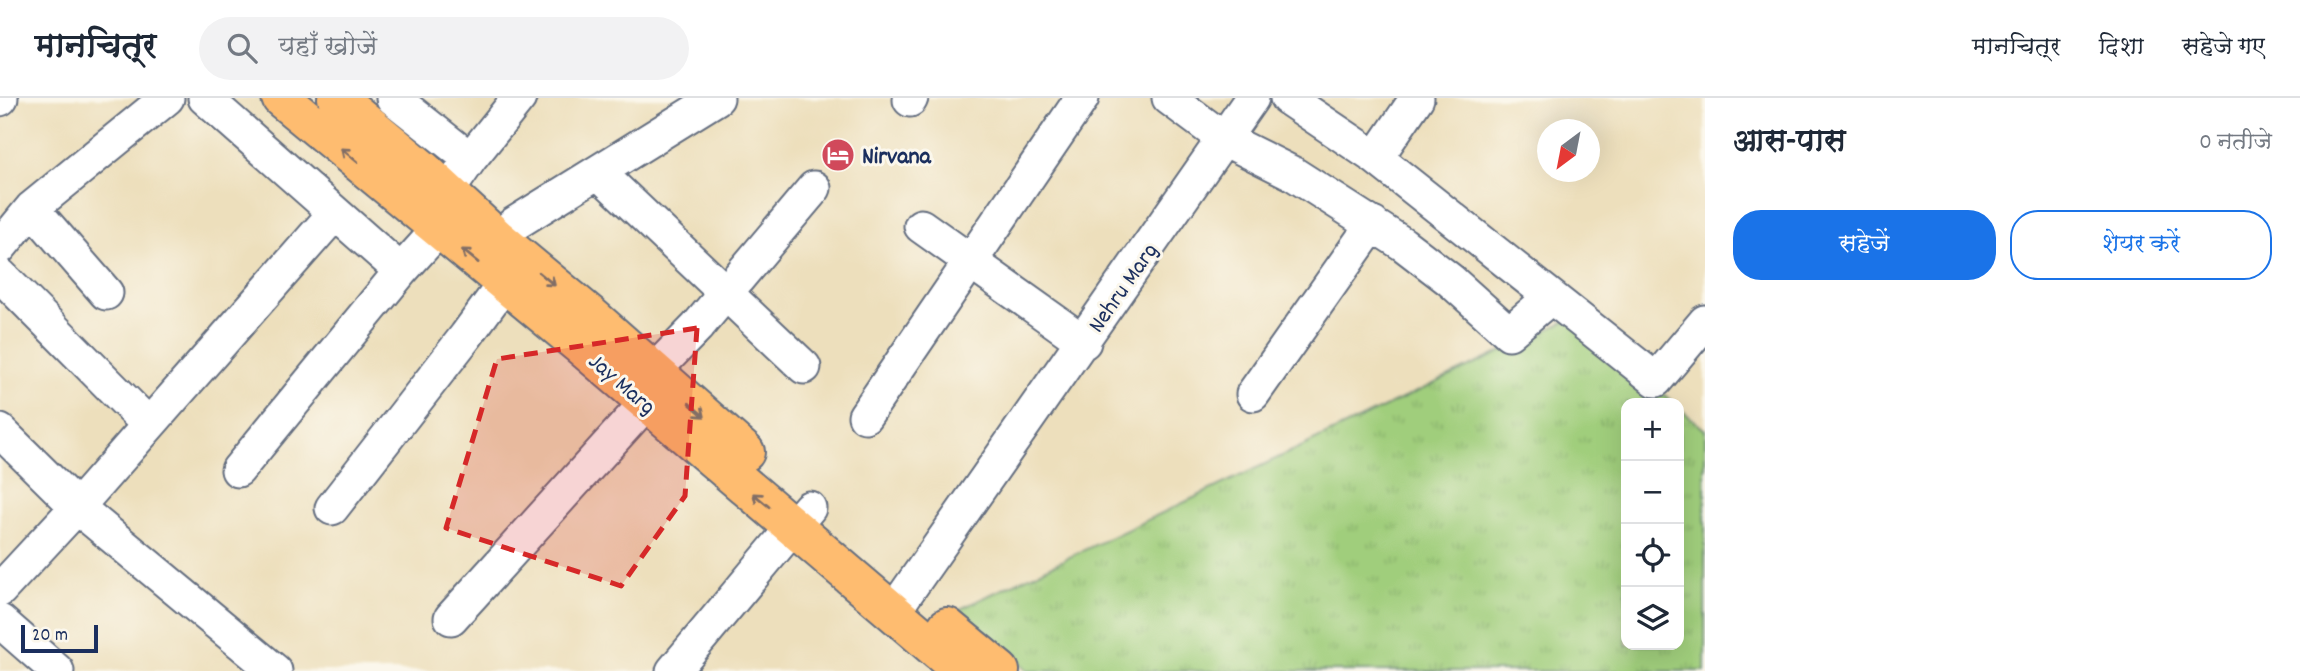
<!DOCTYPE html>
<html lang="hi">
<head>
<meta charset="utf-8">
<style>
	:root { --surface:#fff; --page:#f2f2f3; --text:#1f2937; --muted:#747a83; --line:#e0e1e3; --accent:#1a73e8 }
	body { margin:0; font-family:Dekko,"Playpen Sans Deva",sans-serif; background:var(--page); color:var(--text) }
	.controls { position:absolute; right:21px; bottom:21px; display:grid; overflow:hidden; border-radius:14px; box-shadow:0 7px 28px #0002 }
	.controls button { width:63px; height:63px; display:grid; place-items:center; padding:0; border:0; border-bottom:2px solid var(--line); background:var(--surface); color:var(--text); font:35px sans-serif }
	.compass { position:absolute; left:1537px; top:21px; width:63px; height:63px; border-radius:50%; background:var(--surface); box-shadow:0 7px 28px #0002; rotate:212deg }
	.scale { position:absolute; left:21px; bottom:18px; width:77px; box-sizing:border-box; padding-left:7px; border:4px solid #1b2f5e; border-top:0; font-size:19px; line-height:24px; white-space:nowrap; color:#1b2f5e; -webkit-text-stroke:5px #fbf7ec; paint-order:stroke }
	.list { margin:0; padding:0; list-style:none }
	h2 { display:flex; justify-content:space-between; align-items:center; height:91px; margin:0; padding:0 28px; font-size:30px }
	h2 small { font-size:23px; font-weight:400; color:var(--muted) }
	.actions { display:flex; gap:14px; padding:21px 28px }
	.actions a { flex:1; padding:16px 0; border:2px solid var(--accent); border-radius:28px; text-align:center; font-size:24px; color:var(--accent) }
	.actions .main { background:var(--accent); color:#fff }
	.icon { flex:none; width:38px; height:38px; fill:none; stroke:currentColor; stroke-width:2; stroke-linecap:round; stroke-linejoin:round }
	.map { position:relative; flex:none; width:1705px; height:573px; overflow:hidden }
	header { display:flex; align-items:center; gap:42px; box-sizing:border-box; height:98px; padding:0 35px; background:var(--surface); border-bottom:2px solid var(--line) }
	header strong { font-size:33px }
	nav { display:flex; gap:38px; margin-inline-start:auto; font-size:24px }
	.search { width:490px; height:63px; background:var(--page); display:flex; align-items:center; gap:18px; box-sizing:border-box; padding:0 24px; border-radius:38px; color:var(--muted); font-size:26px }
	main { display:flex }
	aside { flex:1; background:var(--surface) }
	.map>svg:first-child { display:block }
	.grass { fill:url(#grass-tufts); stroke:#5e7e6c; stroke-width:2 }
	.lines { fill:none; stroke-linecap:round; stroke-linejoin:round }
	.minor-casing { stroke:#646d7f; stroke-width:37 }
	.major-casing { stroke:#646d7f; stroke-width:42 }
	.minor { stroke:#fff; stroke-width:33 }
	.major { stroke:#febc70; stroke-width:38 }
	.oneway { stroke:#816e66 }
	.marked { fill:#d62828; fill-opacity:0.2; stroke:#d62828; stroke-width:5; stroke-dasharray:14 9; stroke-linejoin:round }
	.labels { text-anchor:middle; stroke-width:6; stroke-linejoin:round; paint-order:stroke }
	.poi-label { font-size:24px; font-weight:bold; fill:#1b2f5e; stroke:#fbf7ec; text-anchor:start }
	.street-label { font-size:24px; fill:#1b2f5e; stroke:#fbf7ec }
</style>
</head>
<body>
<header>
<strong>मानचित्र</strong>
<div class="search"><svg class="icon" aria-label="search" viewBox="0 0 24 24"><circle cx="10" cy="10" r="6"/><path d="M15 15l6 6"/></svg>यहाँ खोजें</div>
<nav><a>मानचित्र</a><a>दिशा</a><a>सहेजे गए</a></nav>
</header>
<main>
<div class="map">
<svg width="1705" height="573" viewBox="0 0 1705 573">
	<defs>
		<pattern id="grass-tufts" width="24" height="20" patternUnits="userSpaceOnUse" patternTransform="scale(1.75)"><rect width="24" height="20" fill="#a0ce7b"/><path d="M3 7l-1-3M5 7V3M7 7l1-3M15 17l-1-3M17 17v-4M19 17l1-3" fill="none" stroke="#89b16d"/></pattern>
	</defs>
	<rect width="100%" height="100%" fill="#fbf7ec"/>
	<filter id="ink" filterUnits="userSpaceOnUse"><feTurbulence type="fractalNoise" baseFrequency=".0143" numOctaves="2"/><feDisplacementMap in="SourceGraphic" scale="14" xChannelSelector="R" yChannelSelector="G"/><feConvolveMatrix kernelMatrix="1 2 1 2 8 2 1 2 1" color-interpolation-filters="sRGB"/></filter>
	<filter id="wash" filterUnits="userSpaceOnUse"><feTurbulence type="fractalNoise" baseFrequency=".00686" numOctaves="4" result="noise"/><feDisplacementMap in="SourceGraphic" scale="28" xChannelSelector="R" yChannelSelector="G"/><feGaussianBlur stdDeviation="1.57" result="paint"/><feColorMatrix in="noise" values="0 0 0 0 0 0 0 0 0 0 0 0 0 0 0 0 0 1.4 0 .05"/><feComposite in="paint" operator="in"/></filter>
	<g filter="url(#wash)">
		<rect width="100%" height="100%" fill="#eddfbc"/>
		<path class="grass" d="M1574,219L1674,305H1626V547H1679V310L1705,332V573H1028L956,513Z"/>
	</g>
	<g filter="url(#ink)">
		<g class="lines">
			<defs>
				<path id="minor" d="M205,0L401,173
					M393,0L470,61
					M1169,0L1224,41L1292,75L1403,146L1450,182L1509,235L1551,199
					M1287,0L1376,60L1656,282L1705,224
					M0,1L1,0
					M910,2L911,0
					M1376,60L1417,0
					M598,74L804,269
					M447,94L470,61L519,0
					M32,110L106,195
					M921,128L1084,244
					M498,141L514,126L717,0
					M0,149L32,110L167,0
					M0,177L149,327
					M653,274L697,229L814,90
					M1253,296L1373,126
					M865,318L1082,0
					M0,333L77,409L275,573
					M238,372L401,173L438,132
					M332,410L466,238L504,186
					M0,492L77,409L335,115
					M893,514L1252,0
					M451,520L646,305
					M0,523L57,573
					M673,573L809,410"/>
				<path id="major" d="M281,0L580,247L962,573
					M337,0L422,71L498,141L591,218L745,354
					M947,529L1000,573"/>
			</defs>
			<use href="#minor" class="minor-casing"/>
			<use href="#major" class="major-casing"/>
			<use href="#minor" class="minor"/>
			<use href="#major" class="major"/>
		</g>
		<defs><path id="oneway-shaft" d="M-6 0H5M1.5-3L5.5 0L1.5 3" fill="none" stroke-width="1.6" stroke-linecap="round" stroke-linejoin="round" transform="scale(1.75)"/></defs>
		<g class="oneway">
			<use href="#oneway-shaft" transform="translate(349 57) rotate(-140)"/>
			<use href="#oneway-shaft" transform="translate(470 158) rotate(-141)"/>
			<use href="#oneway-shaft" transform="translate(547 181) rotate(40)"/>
			<use href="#oneway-shaft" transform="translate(697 312) rotate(41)"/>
			<use href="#oneway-shaft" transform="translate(761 402) rotate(-140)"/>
		</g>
	</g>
	<path class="marked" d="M697,230L685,398L621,488L446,430L497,261Z"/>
	<defs>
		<symbol id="hotel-disc" viewBox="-11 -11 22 22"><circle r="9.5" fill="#d1495b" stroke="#fbf7ec"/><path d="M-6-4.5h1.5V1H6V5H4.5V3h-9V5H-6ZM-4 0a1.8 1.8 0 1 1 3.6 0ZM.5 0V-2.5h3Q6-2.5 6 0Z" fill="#fff"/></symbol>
	</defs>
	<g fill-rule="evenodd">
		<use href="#hotel-disc" x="819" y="38" width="38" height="38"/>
	</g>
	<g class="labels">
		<g class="poi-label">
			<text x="862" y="65">Nirvana</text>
		</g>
		<g class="street-label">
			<text transform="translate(1122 189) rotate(-55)" y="8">Nehru Marg</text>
			<text transform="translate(623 285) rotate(41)" y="8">Jay Marg</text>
		</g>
	</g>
</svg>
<div class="controls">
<button>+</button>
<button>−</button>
<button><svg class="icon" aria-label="locate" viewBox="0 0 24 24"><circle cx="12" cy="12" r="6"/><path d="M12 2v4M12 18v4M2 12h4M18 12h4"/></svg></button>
<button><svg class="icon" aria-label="layers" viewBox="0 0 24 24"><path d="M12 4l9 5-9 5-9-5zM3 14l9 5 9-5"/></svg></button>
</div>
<svg class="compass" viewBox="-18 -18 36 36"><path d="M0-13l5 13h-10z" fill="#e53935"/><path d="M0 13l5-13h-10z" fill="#747a83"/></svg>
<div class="scale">20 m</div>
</div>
<aside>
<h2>आस-पास<small>0 नतीजे</small></h2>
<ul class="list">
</ul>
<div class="actions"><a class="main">सहेजें</a><a>शेयर करें</a></div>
</aside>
</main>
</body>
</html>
